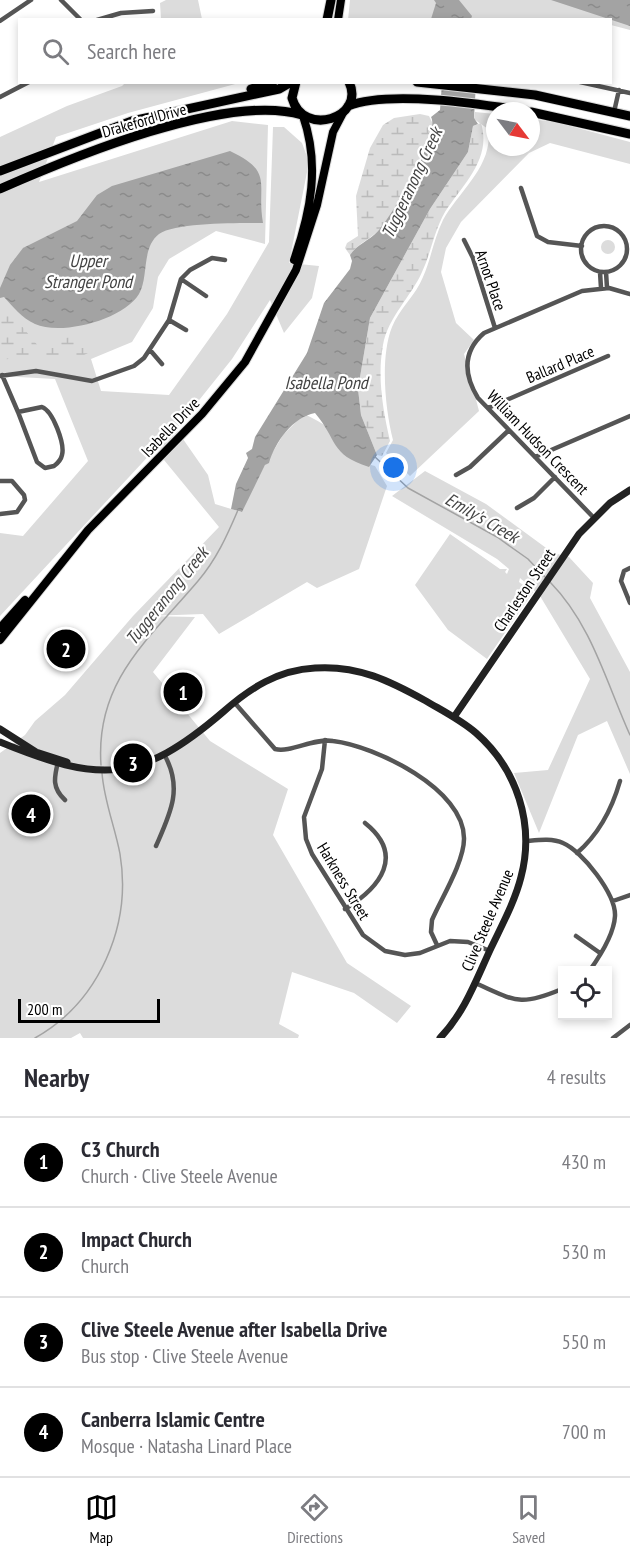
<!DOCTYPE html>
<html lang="en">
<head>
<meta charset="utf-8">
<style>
	:root { --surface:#fff; --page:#f7f7f7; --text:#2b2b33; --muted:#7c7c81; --line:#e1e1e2; --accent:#000 }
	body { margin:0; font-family:"PT Sans Narrow",sans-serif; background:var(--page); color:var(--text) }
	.controls { position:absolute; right:18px; bottom:18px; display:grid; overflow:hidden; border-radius:0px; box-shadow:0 3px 9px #0003 }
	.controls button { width:54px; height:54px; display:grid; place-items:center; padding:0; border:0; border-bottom:2px solid var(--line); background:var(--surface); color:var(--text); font:30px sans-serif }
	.compass { position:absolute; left:486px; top:102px; width:54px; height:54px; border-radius:50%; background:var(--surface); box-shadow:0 3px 9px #0003; rotate:122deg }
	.scale { position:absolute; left:18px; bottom:15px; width:142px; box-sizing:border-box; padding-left:6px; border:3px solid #000; border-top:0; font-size:16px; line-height:21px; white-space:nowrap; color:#000; -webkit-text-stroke:4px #fff; paint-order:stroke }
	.you { position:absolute; left:394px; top:468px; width:21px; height:21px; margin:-15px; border:4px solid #fff; border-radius:50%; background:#1a73e8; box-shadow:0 0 0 9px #1a73e833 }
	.badge { display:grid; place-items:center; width:39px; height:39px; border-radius:50%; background:var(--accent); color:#fff; font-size:20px; font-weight:700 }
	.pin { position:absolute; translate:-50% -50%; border:3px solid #fff; box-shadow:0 2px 6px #0006 }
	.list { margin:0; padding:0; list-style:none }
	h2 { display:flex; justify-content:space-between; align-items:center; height:78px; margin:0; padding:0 24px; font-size:26px }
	h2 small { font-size:20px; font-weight:400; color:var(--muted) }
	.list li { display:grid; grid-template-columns:39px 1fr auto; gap:18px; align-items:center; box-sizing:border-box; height:90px; padding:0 24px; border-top:2px solid var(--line) }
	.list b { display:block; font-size:22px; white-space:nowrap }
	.list p { margin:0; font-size:20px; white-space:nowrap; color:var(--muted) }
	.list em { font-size:20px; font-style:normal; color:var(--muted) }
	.icon { flex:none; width:33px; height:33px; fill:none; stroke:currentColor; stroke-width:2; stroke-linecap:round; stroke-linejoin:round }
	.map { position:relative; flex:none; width:630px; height:1038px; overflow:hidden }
	.search { position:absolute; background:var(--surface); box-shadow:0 3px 9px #0003; left:18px; right:18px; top:18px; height:66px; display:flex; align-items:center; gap:15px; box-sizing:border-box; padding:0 21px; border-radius:0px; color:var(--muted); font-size:22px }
	.sheet { height:438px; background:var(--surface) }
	nav { display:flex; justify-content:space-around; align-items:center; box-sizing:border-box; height:84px; border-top:2px solid var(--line); background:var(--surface); font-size:16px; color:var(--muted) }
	nav a { display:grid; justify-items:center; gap:3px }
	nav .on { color:var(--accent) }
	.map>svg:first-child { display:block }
	.green { fill:#dcdcdc }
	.wetland { fill:url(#wetland-marsh) }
	.water { fill:url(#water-ripples) }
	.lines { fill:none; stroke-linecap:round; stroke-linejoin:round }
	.stream { stroke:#a3a3a3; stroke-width:1.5 }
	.primary-casing { stroke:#dbdbdb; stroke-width:10 }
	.highway-casing { stroke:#dbdbdb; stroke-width:11 }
	.street { stroke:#555; stroke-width:4.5 }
	.secondary { stroke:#222; stroke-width:7 }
	.primary { stroke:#000; stroke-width:8 }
	.highway { stroke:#000; stroke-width:9 }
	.labels { text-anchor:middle; stroke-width:4.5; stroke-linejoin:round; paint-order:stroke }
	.street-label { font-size:16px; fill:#000; stroke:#fff }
	.water-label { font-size:18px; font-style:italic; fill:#444; stroke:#fff }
</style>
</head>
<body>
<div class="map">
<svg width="630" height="1038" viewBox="0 0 630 1038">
	<defs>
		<pattern id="wetland-marsh" width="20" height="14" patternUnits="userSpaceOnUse" patternTransform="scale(1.5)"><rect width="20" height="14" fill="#dcdcdc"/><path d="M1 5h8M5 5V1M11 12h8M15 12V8" fill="none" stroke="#bbb"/></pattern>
		<pattern id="water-ripples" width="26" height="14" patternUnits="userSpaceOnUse" patternTransform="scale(1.5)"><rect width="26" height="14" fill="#a3a3a3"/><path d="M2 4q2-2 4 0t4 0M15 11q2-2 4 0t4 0" fill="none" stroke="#8b8b8b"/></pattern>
	</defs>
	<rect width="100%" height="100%" fill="#fff"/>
	<path class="green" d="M166,0H198L202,19H161L160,3Z
		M350,0H630V30L611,25L610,20L586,18L348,20Z
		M125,83H239L128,113L56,137L39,182L232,121L268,125L265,244L216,231L169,259L158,277L153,308L132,342L91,359L101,391L169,395L227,314L269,242L273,127H284L302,143L309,162L289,263L319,266L312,298L284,333L270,300L232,359L176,429L208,475L215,504L241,512L265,465L283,435L304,414C317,420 329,427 340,437C351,448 359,463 375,466L387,486L359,569L317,588L307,582L219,634L203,614L149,616L195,617L153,672L210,741L288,789L273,835L347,963L411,1006L397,1023L354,993L292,972L279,1024L299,1035L298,1038H83L80,1033L71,1038H0V753L25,735L35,721L65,695L133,616L219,527L155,449L0,616V533L23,536L88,461L55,379L0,376V137L67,106L122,86Z
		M475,112L495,114V147H531V119L555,122L630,142V164L550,143L529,153L461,222L446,248L441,272L456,323L474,340L464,354L479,411L410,476L386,453L393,440C385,409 380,357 392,327C399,309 416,295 423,277C431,259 434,238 443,220C459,191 494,165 488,129L474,119Z
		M601 247a7 7 0 1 1 14 0a7 7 0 1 1-14 0Z
		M425,471L486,504L553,553L569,557L593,583L590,598L630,672V774L607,721L578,735L539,833L514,773L548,770L590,679L540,596L520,578L519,582L533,592L487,659L448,630L415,585L450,534L500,569H507L505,572L507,574L509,569L497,559L392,496Z"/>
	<path class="wetland" d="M420,114L429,116L433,124C420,160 405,198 381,228C371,239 358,243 350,255L345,248L347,243L358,236L356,196L370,148L383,125L394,118Z
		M481,123C492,159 463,184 445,212C434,231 431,253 422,272C411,297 388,317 383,345C377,377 383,410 390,441L382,456L377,455L361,415L358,389L370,318L430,209L468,152L473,126Z
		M0,309L10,312L39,347C58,344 71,330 89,339L88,353L82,356L43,355L0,360Z"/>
	<path class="water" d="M434,0H459L472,16L471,19H431L436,3Z
		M551,0H630V26Z
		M442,83H476L474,118L478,124L473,126L468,152L430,209L370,318L358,389L361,415L377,455L369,467C329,454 338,440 315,413C293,417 275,442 269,463L265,465L242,512L231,509L236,484L248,458L246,453L252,449L255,437L307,353L324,303L350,269L352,261L350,255C357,244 369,241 378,231C392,216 441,134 431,117L440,110Z
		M230,151C275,172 256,184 263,223C241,223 176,222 159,234C141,248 149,277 139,294C123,320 61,336 35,324C22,318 13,307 4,297L0,298V288L10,265L23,248L77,221L97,195L112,186Z"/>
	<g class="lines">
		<path class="stream" d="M374,456L408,488L497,537L528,559L545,577
			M550,582C592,625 606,682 630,735
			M101,765C95,681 149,639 198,581C216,560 227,536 238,510
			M35,1038C99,1002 132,926 120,854C115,827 104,801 102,773"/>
		<defs>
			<path id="primary" d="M338,20L341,0
				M294,260C311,211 320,165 303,116
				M0,628L25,600
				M0,640L88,530L202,414L245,362L296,270L317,205L333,132L343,113"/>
			<path id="highway" d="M327,20L331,0
				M296,82L292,98C303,138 366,118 349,82
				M417,82L535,95L630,116
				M251,89L273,82
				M348,106C389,90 481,104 526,111
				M531,112L630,134
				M0,171L132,121L279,89L291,82
				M0,189C70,158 228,92 302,115"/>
		</defs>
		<use href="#primary" class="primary-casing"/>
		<use href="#highway" class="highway-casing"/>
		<path class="street" d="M61,0L81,20
			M97,20L121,13L153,11
			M0,21L31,0
			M580,82L630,93
			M0,97L29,82
			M614,112L619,90
			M521,188L537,236L548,242L582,246
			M581 249a23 23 0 1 1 46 0a23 23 0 1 1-46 0Z
			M464,240L473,258L495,328
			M600,272L601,288
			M606,272L607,288
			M181,279L206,296
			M169,320L186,330
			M150,350L162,364
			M2,375L18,412L42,407C53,411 65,444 62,455C61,460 58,463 54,466L45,468L37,462L18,412
			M0,376L36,371L92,381L134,366L144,358L169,320L181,279L190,270L212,258L225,260
			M488,408L608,356
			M535,457L630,416
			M456,475L470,467L509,430
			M0,481H12L24,495L25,500L17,512L0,514
			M517,508L534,498L555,477
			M594,518L478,398C464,375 462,352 484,333L582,291L609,288L630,294
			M630,568L624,571L621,581L630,603
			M234,702L275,749C291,753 313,738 333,741C375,746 465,789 464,839C464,862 441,899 432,920L431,932L437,945
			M325,740L322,769L304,817L306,839L312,854L363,935L385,951L405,955L420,953L450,941L468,942L490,951
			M58,762C54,778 52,788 65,800
			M526,841C538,840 552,838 563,843C582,851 616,894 615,916C614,934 600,956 590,970
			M156,846C170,814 183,789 165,756
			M577,853C599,834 612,809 620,781
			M613,901L630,895
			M345,909C381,887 405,855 365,823
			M576,936L600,953
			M475,983C516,1001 519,1007 562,989
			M613,1038L630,1025"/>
		<path class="secondary" d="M454,717L579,534L610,503L630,490
			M0,729L36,752L67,762
			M0,742C100,783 139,784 223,712C250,688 278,670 315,668C358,665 390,681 426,701C443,711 461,720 476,733C517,769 535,824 521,877C515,901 502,925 491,948C476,980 465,1012 440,1038"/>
		<use href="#primary" class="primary"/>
		<use href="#highway" class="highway"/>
	</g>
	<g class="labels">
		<g class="street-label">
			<text transform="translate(144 120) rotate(-16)" y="6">Drakeford Drive</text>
			<text transform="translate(491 280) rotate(71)" y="6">Arnot Place</text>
			<text transform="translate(560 364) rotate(-23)" y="6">Ballard Place</text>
			<text transform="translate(170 427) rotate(-46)" y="6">Isabella Drive</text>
			<text transform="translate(538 442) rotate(46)" y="6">William Hudson Crescent</text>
			<text transform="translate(524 590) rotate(-56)" y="6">Charleston Street</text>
			<text transform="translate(344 881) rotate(59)" y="6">Harkness Street</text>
			<text transform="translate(487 920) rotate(-67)" y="6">Clive Steele Avenue</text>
		</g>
		<g class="water-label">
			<text transform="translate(412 183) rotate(-65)" y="6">Tuggeranong Creek</text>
			<text x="88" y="267">Upper<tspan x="88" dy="21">Stranger Pond</tspan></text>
			<text x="326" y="389">Isabella Pond</text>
			<text transform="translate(482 518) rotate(30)" y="6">Emily's Creek</text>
			<text transform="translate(167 596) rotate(-51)" y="6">Tuggeranong Creek</text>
		</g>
	</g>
</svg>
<div class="controls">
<button><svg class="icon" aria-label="locate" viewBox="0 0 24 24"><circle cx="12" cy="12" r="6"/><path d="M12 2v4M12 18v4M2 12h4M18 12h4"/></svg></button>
</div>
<svg class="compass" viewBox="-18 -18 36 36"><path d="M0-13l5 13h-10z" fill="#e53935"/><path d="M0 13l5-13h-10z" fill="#7c7c81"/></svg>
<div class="scale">200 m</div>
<div class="you"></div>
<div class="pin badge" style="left:183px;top:692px">1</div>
<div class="pin badge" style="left:66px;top:649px">2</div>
<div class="pin badge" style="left:133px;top:763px">3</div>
<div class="pin badge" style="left:31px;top:814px">4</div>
<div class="search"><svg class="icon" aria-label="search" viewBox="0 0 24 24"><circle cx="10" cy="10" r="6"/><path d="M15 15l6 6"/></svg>Search here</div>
</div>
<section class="sheet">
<h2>Nearby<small>4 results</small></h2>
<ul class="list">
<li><span class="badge">1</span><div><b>C3 Church</b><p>Church · Clive Steele Avenue</p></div><em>430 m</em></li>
<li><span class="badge">2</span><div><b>Impact Church</b><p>Church</p></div><em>530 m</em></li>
<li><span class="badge">3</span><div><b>Clive Steele Avenue after Isabella Drive</b><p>Bus stop · Clive Steele Avenue</p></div><em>550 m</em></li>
<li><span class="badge">4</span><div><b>Canberra Islamic Centre</b><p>Mosque · Natasha Linard Place</p></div><em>700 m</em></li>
</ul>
</section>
<nav>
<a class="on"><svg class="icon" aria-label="map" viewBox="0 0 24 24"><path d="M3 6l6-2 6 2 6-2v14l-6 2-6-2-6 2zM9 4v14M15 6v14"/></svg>Map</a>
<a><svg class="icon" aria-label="directions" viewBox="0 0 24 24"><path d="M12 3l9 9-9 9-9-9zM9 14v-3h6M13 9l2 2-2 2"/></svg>Directions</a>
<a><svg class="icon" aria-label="saved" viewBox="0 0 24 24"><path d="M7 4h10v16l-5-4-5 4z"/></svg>Saved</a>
</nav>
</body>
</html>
